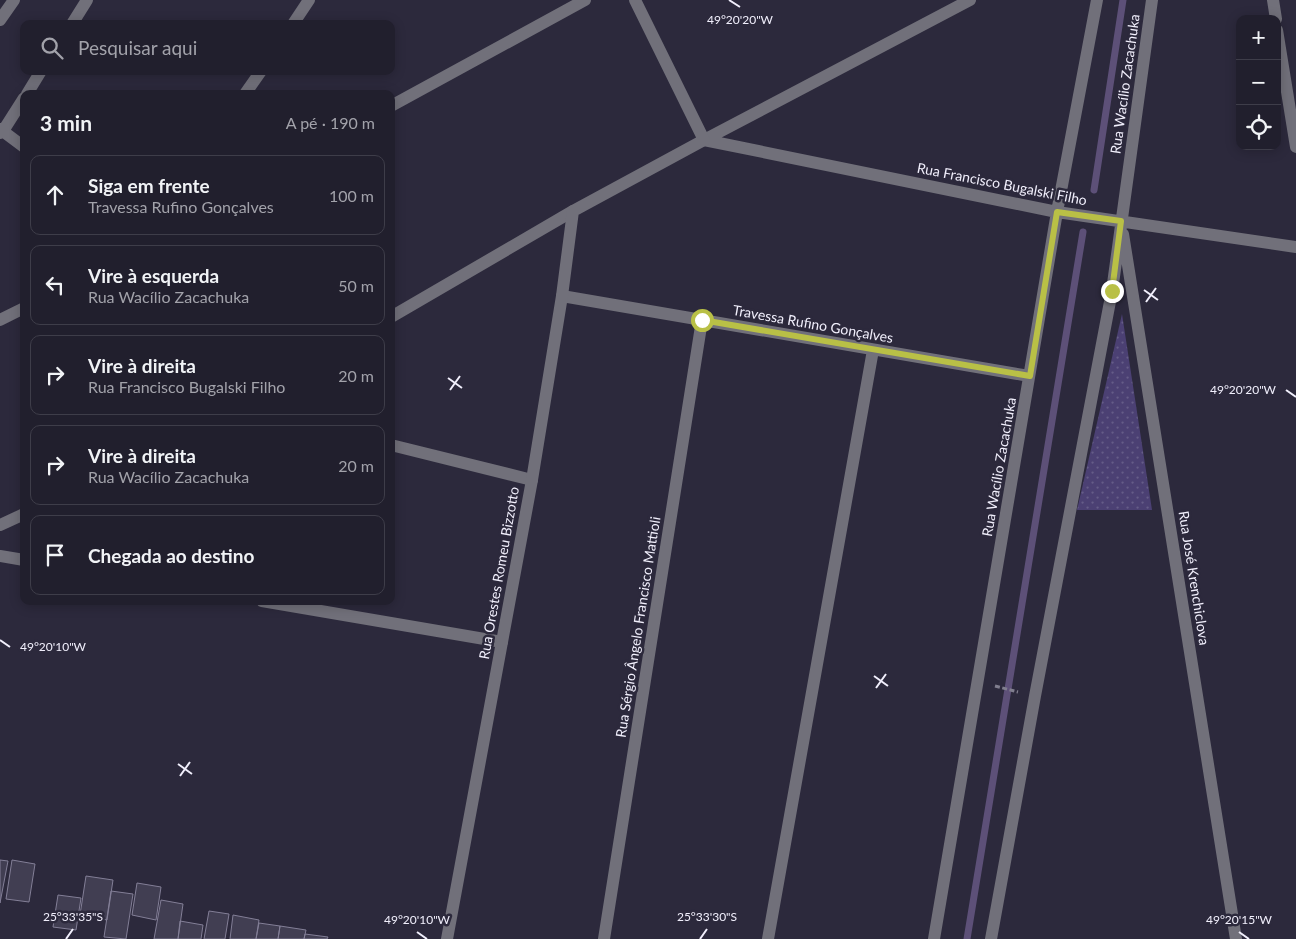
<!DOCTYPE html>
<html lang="pt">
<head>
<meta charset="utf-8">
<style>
	:root { --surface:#211f2d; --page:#2d2c39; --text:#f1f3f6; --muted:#a2a2aa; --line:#3e3d49 }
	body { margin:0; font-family:Lato,sans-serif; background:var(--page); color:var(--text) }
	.controls { position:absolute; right:15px; top:15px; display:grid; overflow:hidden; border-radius:10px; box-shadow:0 2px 12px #0003 }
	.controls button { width:45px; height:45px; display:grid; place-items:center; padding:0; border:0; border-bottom:1px solid var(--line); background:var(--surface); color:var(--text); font:25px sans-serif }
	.stop { position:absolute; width:15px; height:15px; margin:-11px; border:4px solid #b9c046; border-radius:50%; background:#fff }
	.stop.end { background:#b9c046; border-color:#fff; box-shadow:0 1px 5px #0008 }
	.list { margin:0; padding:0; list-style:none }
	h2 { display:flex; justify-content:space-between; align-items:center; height:65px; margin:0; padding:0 20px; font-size:21px }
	h2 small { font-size:16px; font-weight:400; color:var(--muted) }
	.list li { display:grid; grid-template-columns:32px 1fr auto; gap:15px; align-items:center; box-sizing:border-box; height:80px; margin:0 10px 10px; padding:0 10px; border:1px solid var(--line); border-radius:10px }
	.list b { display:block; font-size:19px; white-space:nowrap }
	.list p { margin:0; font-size:16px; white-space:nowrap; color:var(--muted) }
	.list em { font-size:16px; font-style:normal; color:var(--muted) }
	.icon { flex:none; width:28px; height:28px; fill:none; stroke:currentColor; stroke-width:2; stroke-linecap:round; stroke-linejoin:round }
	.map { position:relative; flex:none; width:1296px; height:939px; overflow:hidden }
	.search { position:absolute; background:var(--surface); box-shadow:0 2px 12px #0003; left:20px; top:20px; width:375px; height:55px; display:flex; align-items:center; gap:12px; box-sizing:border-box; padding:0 18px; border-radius:10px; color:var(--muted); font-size:19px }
	.panel { position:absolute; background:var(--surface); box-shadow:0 2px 12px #0003; left:20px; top:90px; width:375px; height:515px; border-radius:10px }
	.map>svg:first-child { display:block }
	.park { fill:url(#park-dots) }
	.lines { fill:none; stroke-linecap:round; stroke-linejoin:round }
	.stream { stroke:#5d5078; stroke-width:7 }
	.building { fill:#413e52; stroke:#837f97 }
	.path { stroke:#807e8e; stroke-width:3; stroke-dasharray:5 2.5; stroke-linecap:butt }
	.minor { stroke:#71707a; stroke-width:12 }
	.tertiary { stroke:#71707a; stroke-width:12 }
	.route { stroke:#b9c046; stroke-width:6 }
	.ticks { fill:none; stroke:#f1effc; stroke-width:2 }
	.labels { text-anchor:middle; stroke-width:5; stroke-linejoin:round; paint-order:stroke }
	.street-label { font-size:14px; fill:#f1effc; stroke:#2c293c }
	.ticks-label { font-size:12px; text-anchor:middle; fill:#f1effc; stroke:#2c293c; stroke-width:5; stroke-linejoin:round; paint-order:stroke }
</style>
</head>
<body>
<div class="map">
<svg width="1296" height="939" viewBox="0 0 1296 939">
	<defs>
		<pattern id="park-dots" width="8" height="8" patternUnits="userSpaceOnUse" patternTransform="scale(1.25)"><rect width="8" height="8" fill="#4b4073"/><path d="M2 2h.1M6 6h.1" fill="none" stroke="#655c88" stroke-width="1.8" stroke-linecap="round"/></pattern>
	</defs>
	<rect width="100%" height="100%" fill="#2c293c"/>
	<path class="park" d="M1122,314L1152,510H1077Z"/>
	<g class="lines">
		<path class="stream" d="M1094,190L1123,0
			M967,939L1083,232"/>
	</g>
	<path class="building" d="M0,860L8,861L0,903Z
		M12,860L35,864L29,902L6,899Z
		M86,876L113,880L107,920L80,915Z
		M137,883L161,887L156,920L132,915Z
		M111,891L133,894L126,939L104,937Z
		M58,895L81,898L76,930L53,927Z
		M161,900L183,904L178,939H154Z
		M209,911L229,914L225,939H204Z
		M233,915L259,920L256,939H230Z
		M180,921L203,925L201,939H178Z
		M259,923L280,926L278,939H256Z
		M280,926L306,930L304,939H278Z
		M305,934L328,937L327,939H304Z"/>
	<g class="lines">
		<path class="path" d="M995,686L1018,692"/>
		<path class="minor" d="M1273,0L1276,19
			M0,20L14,0
			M72,24L87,0
			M293,24L309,0
			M1277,30L1296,147
			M27,94L41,71
			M245,94L261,71
			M391,106L585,0
			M0,129L24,147
			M0,133L3,131L24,98
			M704,140L1057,212L1296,247
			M704,140L970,0
			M1123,234L1236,939
			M562,296L1029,376
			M391,317L573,211
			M0,320L24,308
			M391,445L532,480
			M0,525L24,514
			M0,556L24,560
			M262,601L502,642
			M604,939L702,320
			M768,939L873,350
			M934,939L1057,212L1097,0
			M991,939L1035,696L1112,291L1152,0"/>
		<path class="tertiary" d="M447,939L532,480L562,296L573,211L704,140L635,0"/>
	</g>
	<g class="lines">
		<path class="route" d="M702,320L1030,376L1057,212L1121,221L1112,291"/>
	</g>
	<path class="ticks" d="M729,0L740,7M1144,290L1158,300M1146,302L1156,288M448,378L462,388M450,390L460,376M1286,390L1296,397M0,640L10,647M874,676L888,686M876,688L886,674M178,764L192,774M180,776L190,762M417,932L427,939M1239,932L1249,939M66,939L73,929M700,939L707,929"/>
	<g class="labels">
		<g class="street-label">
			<text transform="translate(1125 84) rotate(-82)" y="5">Rua Wacílio Zacachuka</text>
			<text transform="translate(1002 184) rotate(11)" y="5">Rua Francisco Bugalski Filho</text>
			<text transform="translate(813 324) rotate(10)" y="5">Travessa Rufino Gonçalves</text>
			<text transform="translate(999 467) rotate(-80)" y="5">Rua Wacílio Zacachuka</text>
			<text transform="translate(499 573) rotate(-80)" y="5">Rua Orestes Romeu Bizzotto</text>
			<text transform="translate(1194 578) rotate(81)" y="5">Rua José Krenchiclova</text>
			<text transform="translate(638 627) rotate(-81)" y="5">Rua Sérgio Ângelo Francisco Mattioli</text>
		</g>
	</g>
	<g class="ticks-label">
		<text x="740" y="24">49°20'20"W</text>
		<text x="1243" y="394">49°20'20"W</text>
		<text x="53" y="651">49°20'10"W</text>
		<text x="73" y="921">25°33'35"S</text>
		<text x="707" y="921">25°33'30"S</text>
		<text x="417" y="924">49°20'10"W</text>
		<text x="1239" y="924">49°20'15"W</text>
	</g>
</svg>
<div class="controls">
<button>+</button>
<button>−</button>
<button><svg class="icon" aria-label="locate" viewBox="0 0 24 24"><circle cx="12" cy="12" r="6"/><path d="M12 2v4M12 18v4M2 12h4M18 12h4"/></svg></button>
</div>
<div class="stop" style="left:702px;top:320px"></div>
<div class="stop end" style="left:1112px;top:291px"></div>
<div class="search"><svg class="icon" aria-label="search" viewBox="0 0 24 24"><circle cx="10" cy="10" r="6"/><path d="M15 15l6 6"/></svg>Pesquisar aqui</div>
<section class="panel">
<h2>3 min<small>A pé · 190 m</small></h2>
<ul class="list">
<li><svg class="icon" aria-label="ahead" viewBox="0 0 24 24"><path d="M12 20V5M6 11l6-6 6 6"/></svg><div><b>Siga em frente</b><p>Travessa Rufino Gonçalves</p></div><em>100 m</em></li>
<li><svg class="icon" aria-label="left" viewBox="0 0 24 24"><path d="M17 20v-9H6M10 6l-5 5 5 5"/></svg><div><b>Vire à esquerda</b><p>Rua Wacílio Zacachuka</p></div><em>50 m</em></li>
<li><svg class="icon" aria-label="right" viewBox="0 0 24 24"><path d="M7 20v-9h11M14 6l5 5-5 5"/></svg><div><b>Vire à direita</b><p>Rua Francisco Bugalski Filho</p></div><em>20 m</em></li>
<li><svg class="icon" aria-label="right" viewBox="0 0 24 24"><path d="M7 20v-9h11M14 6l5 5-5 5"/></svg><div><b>Vire à direita</b><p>Rua Wacílio Zacachuka</p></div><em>20 m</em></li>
<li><svg class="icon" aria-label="arrive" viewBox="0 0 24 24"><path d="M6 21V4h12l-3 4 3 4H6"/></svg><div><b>Chegada ao destino</b></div></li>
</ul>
</section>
</div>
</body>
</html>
